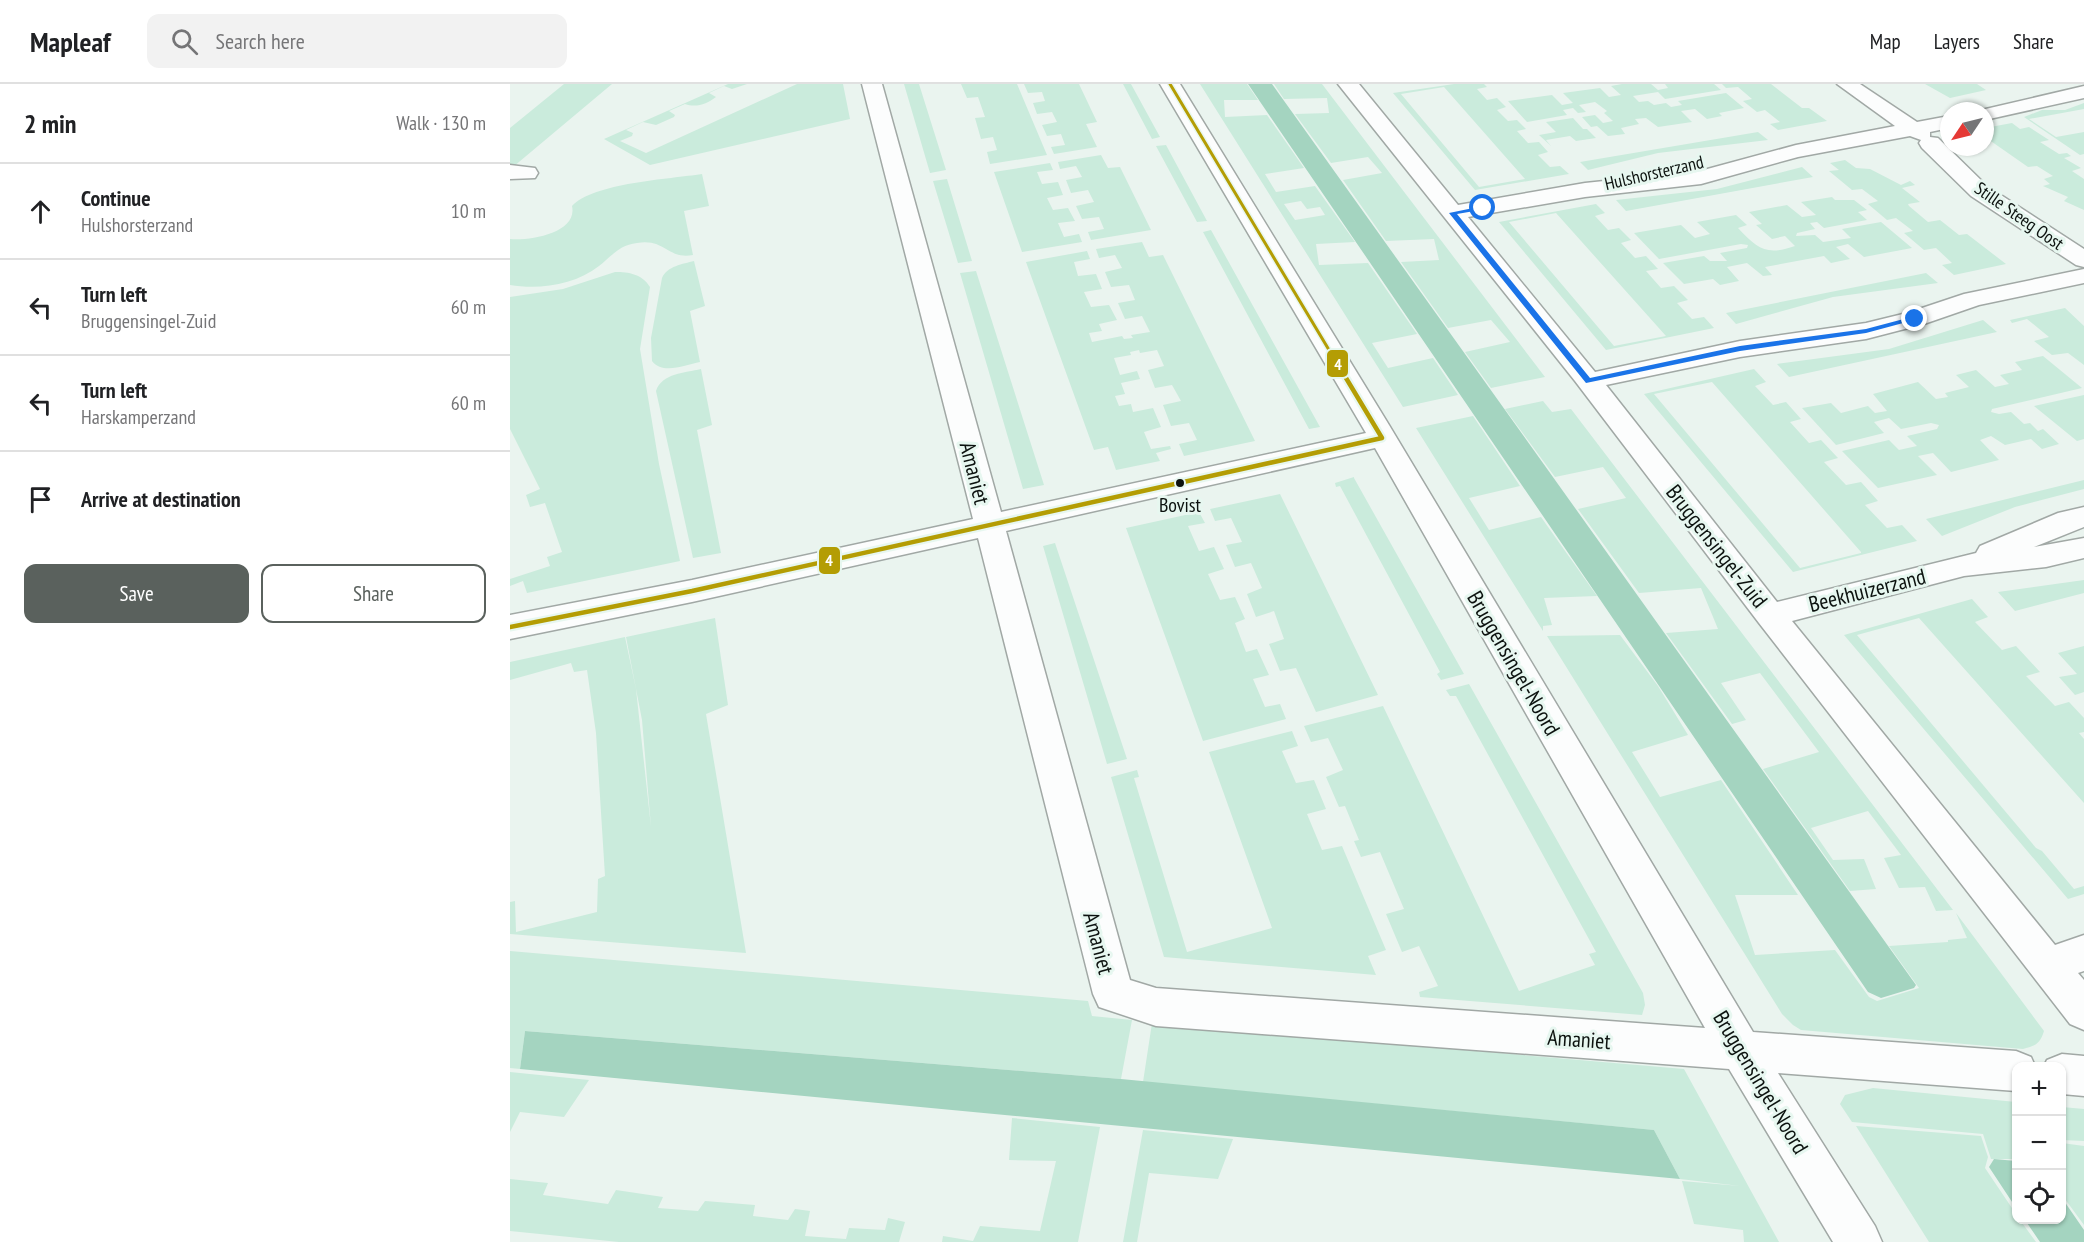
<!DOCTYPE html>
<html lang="en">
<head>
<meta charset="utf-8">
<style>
	:root { --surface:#fff; --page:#f2f2f2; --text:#202124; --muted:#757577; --line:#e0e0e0; --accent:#5a615d }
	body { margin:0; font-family:"PT Sans Narrow",sans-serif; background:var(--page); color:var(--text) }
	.controls { position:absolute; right:18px; bottom:18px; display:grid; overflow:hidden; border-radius:12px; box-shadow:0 2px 4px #0004 }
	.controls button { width:54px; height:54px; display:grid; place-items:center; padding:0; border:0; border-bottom:2px solid var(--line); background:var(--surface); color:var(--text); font:30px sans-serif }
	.compass { position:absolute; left:1430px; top:18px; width:54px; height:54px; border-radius:50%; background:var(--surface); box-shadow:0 2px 4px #0004; rotate:235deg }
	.stop { position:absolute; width:18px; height:18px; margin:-14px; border:4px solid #1a73e8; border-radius:50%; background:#fff }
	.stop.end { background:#1a73e8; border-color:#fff; box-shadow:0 2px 6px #0008 }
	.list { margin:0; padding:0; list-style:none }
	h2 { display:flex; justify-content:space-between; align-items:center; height:78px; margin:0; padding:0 24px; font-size:26px }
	h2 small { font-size:20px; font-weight:400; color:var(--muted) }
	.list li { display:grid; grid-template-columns:39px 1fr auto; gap:18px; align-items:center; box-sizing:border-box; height:96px; padding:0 24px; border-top:2px solid var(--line) }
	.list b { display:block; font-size:22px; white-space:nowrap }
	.list p { margin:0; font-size:20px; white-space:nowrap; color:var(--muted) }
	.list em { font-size:20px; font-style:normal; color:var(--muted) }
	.actions { display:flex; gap:12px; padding:18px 24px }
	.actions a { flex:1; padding:14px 0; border:2px solid var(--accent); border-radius:12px; text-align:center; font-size:21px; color:var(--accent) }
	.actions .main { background:var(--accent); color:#fff }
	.icon { flex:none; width:33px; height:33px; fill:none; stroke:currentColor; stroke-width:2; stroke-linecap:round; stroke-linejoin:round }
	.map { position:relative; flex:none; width:1574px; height:1158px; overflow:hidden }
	header { display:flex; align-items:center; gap:36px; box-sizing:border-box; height:84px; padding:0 30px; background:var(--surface); border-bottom:2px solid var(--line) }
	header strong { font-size:28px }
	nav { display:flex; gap:33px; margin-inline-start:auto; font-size:21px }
	.search { width:420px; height:54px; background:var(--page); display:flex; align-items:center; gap:15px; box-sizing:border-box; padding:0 21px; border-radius:12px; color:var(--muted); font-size:22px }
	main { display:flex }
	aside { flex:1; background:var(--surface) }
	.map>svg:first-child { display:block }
	.green { fill:#caebdc; fill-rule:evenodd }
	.water { fill:#a4d4c0 }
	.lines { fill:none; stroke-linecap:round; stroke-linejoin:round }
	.minor-casing { stroke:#a1a8a5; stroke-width:3 }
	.minor { fill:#fcfdfd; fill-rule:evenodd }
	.bus-1-far1-casing { stroke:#e7f7f0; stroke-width:6 }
	.bus-1-casing { stroke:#e7f7f0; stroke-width:9 }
	.bus-1-far1 { stroke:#b49d04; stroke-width:3 }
	.bus-1 { stroke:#b49d04; stroke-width:4.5 }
	.route { fill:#1a73e8 }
	.bus-dot { fill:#0c120f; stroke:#e7f7f0; stroke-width:2 }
	.labels { text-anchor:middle; stroke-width:6; stroke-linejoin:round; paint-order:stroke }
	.far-street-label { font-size:18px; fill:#0c120f; stroke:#e7f7f0 }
	.bus-label { font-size:20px; fill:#0c120f; stroke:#e7f7f0 }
	.street-label { font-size:22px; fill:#0c120f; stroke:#e7f7f0 }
	.line-badge { stroke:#e7f7f0; stroke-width:2 }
	.badge-label { font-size:16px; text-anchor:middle; font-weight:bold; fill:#fff }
</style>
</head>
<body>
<header>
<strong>Mapleaf</strong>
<div class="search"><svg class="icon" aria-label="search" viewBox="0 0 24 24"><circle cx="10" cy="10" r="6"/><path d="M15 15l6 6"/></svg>Search here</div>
<nav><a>Map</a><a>Layers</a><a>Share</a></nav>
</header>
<main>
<aside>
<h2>2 min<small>Walk · 130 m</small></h2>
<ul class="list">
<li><svg class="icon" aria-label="ahead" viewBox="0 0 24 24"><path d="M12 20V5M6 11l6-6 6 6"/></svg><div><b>Continue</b><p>Hulshorsterzand</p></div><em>10 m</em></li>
<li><svg class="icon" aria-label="left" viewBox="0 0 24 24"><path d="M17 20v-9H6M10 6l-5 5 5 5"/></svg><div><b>Turn left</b><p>Bruggensingel-Zuid</p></div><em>60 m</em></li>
<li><svg class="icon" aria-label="left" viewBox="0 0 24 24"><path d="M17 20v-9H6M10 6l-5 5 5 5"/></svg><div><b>Turn left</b><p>Harskamperzand</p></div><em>60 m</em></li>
<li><svg class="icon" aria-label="arrive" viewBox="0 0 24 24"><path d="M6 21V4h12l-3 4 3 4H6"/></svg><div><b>Arrive at destination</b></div></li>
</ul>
<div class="actions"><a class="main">Save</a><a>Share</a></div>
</aside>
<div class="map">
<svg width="1574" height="1158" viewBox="0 0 1574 1158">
	<rect width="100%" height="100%" fill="#eaf4ef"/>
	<path class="green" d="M54,0H102L3,83H0V44Z
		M218,0H237L222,5L214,2L199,9L206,13C197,20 186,24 175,20L159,27L165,31L164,33L146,41L133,38L116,46L123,49L122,52L110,57L136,69L287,0H333L340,35L140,81L94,55Z
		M394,0H409L436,86L420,89Z
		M451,0H507L537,71L480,80L477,68L487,66L483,53L471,55L465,34L475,33L468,13L457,14Z
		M514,0H569L587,38L576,40L587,63L544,70L541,63L555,61L551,50L537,52L532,41L547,38L542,28L527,30L523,19L535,17L532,8L518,9Z
		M613,0H621L650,53L642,55Z
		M690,0H737L748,16H714L715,33L757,31L794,84L755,90L766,108L805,102L845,158L806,160L809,181L858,179L907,250L862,259L878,284L923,274L948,311L893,323ZM791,117L797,125L810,123L815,131L785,136L774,120Z
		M764,0H812L1035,293L981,304L955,268L1000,258L981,236L938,244L891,178L929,176L924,155L876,157L833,96L872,89L858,73L821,79L785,30L819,29L817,14L774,15Z
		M944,0H974L977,3L967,5L977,16L987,14L996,23L987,26L998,37L1007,36L1016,45L1007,47L1018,59L1029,58L1038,68L1028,71L1040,83L1050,82L1059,90L965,106L883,9ZM934,3L1015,95L969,103L891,10Z
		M1112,0H1141L1148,6L1158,4L1155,0H1204L1211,6L1155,15L1148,8L1123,12L1129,18L1138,17L1144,21L1156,19L1161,23L1172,21L1168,17L1216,9L1234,24L1209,29L1212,32L1197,35L1185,25L1171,27L1182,38L1148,43L1136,34L1125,35L1129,40L1111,44L1115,50L1098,52L1087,42L1081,43L1072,33L1085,31L1093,39L1103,37L1094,29L1097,27L1085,18L1069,21L1076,28L1068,29L1063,24L1053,26L1057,31L1017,38L998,17L1042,11L1052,21L1063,19L1053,9L1090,4L1099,13L1111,11L1101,2Z
		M1212,0H1261L1292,24H1299L1317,37L1268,46L1260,40L1270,38L1255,26L1247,28L1233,17L1242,15L1228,3L1216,4Z
		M1415,0H1467L1476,6L1440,14Z
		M1574,19V25L1519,35L1546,53L1574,48V70L1570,71L1514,33L1532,26H1555Z
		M1063,34L1073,45H1077L1086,54L1066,57L1060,52L1036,56L1041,62L1029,51L1046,48L1036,38Z
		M1502,39L1510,45L1519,43L1539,56L1530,58L1549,70L1557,69L1561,72L1554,74L1571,84L1562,87L1574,95V126L1554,117L1558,113L1533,102L1540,100L1534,95L1543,92L1527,82L1518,83L1475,53V44Z
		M1248,48L1258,56L1148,69L1078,86L1070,78Z
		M656,61L697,137L687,138L646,62Z
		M591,71L598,84L610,83L641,146L581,156L578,148L594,145L589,133L572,135L566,122L584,118L578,106L561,109L556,96L572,93L566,82L550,85L548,78Z
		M1335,76L1346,84L1360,85L1391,101L1400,97L1405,101L1392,104L1410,118L1398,120L1399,122L1418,138L1430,136L1449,151L1457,150L1496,180L1444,191L1432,181L1442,179L1426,164L1414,166L1394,149L1403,147L1386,134L1377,136L1358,120L1368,117L1352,105L1342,106L1319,87L1329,86L1320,79Z
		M540,79L543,86L527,88L532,100L548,98L553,111L537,114L543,126L558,124L565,137L548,139L554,153L569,150L572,158L512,168L484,88Z
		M1292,83L1303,93L1116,127L1106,116L1207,105Z
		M192,90L199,122L174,127L183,171C158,176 155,154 127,159C109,161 102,172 89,182C65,201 29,206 0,201V155C20,157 68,149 62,122C83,99 160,95 192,90Z
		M437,95L462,177L448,179L423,97Z
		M1322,113L1325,116H1344L1357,126L1348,128L1357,136L1314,144L1307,138L1300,139L1305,145L1287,149L1286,152L1305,151L1313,158L1341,154L1332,145L1371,138L1402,164L1354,173L1338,160L1326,163L1340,175L1321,179L1314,172L1255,183L1262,191L1253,192L1237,179L1217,183L1229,197L1210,201L1203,195L1174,200L1153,179L1194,172L1200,177H1217L1210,169L1237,164L1238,161L1231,160L1149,175L1124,149L1171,141L1185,154L1200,150L1187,138L1226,131L1237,141L1228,144C1248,165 1256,172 1285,162L1275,152L1262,155L1246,141L1252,140L1239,128L1277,121L1292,133L1306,131L1291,118Z
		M1086,120L1095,129L1085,132L1098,146L1109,144L1121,156L1111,159L1125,174L1136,172L1148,185L1136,187L1151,204L1164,202L1178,216L1167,219L1182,235L1194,233L1204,244L1096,266L989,138ZM1046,129L1156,252L1104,262L999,138Z
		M701,146L810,343L799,345L693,148Z
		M632,158L639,173L653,171L745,357L674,372L669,360L687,356L679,339L661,342L653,321L671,317L662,301L645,304L638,286L654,282L647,266L630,269L629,266L620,268L621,271L604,274L610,291L627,287L630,295L611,299L615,310L605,312L609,322L621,320L623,328L643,324L651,343L634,348L641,365L660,362L661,365L646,369L650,377L606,386L598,363L584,366L516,178L577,167L580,175L564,178L568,192L586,190L592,205L574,208L581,223L599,221L607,236L589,240L592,247L579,249L582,258L612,252L614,255L623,254L621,251L640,248L632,232L615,235L608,219L625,216L619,201L601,203L595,188L612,184L605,171L589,174L586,165Z
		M184,177L195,222L180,227L190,278C175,281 153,291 142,277L141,254L152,194C157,182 173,180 184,177Z
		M466,187L534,401L513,405L450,189Z
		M105,188C119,188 132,190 140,203L130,265L149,380L170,477L17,509L13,497L0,502V495L40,482L37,473L52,468L35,419L20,423L16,411L30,405L0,345V213L53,205Z
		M1416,189L1428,199L1323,213L1226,240L1216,229Z
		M1555,224L1574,242V281L1558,269L1542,271L1524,257L1539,253L1517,235L1502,239L1500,236Z
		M1473,236L1487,248L1279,293L1267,280L1379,265Z
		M1533,272L1572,304L1482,325L1481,328L1489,330L1501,328L1514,340L1520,339L1528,347L1533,345L1549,360L1532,365L1521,355L1495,361L1481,352L1470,356L1489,376L1441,388L1423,369L1408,372L1427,391L1368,404L1332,367L1379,356L1389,366L1407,362L1397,352L1427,345L1429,341L1421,339L1391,345L1379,334L1364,338L1374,349L1326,361L1292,324L1321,319L1331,329L1358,322L1365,329L1377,327L1363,310L1408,298L1426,315L1438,313L1435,309L1459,303L1446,291L1466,286L1485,303L1499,300L1490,291L1512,286L1505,278Z
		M191,285L202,341L187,346L211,469L183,474L146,307C152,289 175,289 191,285Z
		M1244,285L1256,298L1245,302L1263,321L1276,318L1291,335L1280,338L1299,359L1311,356L1328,374L1314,378L1336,401L1351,398L1368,417L1355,421L1377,444L1392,441L1407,457L1283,488L1134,310ZM1202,298L1351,468V469L1290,484L1144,310Z
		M1574,311V355L1567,357L1524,322Z
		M1033,317L1042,328L1061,325L1443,826L1426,827L1415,803L1389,804L1374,774L1391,771L1358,727L1301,744L1323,776L1354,775L1366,805L1340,807L1253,685L1309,668L1250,589L1211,599L1236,636L1222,640L1156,549L1208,545L1191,504L1129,509L1068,425L1116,414L1093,383L1045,393L995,325Z
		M963,332L1010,402L959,414L979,446L1031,433L1087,512L1034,514L1042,541L1033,542V547L906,344Z
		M844,393V394L954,590L931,596L927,590L930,588L830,402L826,403L825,399Z
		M1574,396V405L1505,423L1432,452L1416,435Z
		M770,410L868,611L806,628L786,584L770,587L759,560L774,555L764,527L746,533L737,510L752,504L741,479L725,483L716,461L732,458L721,434L705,437L700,425Z
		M689,428L695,439L678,442L689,467L704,463L714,485L698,490L710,516L725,513L735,535L725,539L736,568L747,565L759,591L743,595L755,623L770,620L776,635L693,657L616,444Z
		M545,459L617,675L597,680L533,462Z
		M1574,496V509L1505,527L1488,508Z
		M1462,515L1478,533L1465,538L1492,566L1506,562L1530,588L1516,592L1545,622L1559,618L1574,634V648L1569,649L1574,655V719L1409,534L1347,551L1526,764L1532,767L1564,805L1574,802V810L1558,815L1334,551Z
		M205,534L218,621L196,630L236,869L0,850V818L5,817L6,848L87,828L88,795L95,792L86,649L77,586L64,588L61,579L0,596V578L115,553L126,605L141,743L132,636L116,553Z
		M1110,551L1148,602L1178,651L1122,668L1150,713L1211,696L1288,811H1225L1245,871L1325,866L1359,913L1367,917L1409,904L1379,862L1438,858V856L1457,854L1446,829L1534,947C1530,960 1525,962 1513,965L1291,946L1283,941L1272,930L1037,552Z
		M1574,562V608L1565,611L1549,593L1567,590L1548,569Z
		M959,600L1133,909L1135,921L1132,931L910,913L909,908L928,902L909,862L892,868L876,830L894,825L870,768L851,773L844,757L849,756L835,722L829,723L816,693L833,686L818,654L801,658L794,642L873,622L1009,907L1085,881L1079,870L1086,868L946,612H940L936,606Z
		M782,647L788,662L772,667L786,699L804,696L816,725L797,730L812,766L832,762L876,866L858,872L866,891L654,873L601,693L627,686L629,693L624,694L677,868L762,844L699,668Z
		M0,867L578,917L582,932L622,936L611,995L15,947L10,985L0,984Z
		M642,939L1174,985L1269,1158H1234L1233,1146L1184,1140L1172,1097L1230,1102L1170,1095L1144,1046L633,998Z
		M0,988L79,996L54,1033L10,1028L0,1048Z
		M1363,1004L1506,1018V1075H1481L1473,1050L1342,1038L1330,1020L1335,1011Z
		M1552,1023L1574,1025V1057L1552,1056Z
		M502,1034L590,1043L568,1158H432L433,1152L463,1157L470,1142L530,1147L546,1077L499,1076Z
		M1346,1042L1471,1052L1478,1073L1475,1084L1506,1130V1136H1510L1526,1158H1419Z
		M633,1046L723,1055L708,1095L639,1089L627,1158H613Z
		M1552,1059L1574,1062V1141L1552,1111Z
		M0,1095L38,1099L33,1111L98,1120L106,1106L153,1113L148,1124L188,1127L195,1117L245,1121L243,1132L278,1136L285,1125L300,1127L295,1152L336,1155L339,1144L375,1146L378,1134L395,1138L389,1158H109L0,1147Z"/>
	<path class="water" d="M738,0H762L1406,901L1404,904L1371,914L1358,908Z
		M15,947L611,995L1144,1046L1170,1095L10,985Z
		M1484,1075L1506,1077V1124L1479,1083Z
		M1552,1114L1574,1146V1158H1530L1515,1136H1552Z"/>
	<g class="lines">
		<defs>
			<path id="minor" d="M352,0H372L491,428L856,349L650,0H670L879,341L1243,948L1506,967L1521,973L1525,982H1506V1007L1268,989L1365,1142L1372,1158H1323L1219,985L646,942L589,923L583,910L468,454L182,518L0,555V531L182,496L463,435ZM865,364L1195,944L646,904L620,896L496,447Z
				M828,0H849L948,121L1075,99L1190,87L1286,61L1385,42L1327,0H1350L1407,38L1439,32V44L1420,48V53L1428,54L1477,102L1574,165V183L1566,181L1461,112L1412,64L1409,59L1411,56L1400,52L1288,73L1191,100L1075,113L958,133L1085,288L1230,257L1356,239L1397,229L1454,210L1574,185V199L1469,221L1414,240L1356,255L1230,273L1096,301L1267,518L1466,469L1470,462L1548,429L1574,423V443L1524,463L1574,454V474L1536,483L1454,492L1282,537L1545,861L1574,851V887L1568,889L1574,896V946L1560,940L1249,539L1065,297Z
				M1574,2V14L1475,36V27H1467Z
				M0,81L25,84L28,89L25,94L0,95Z
				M1552,970L1574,972V1012L1552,1010V982H1534L1537,976Z"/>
		</defs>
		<use href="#minor" class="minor-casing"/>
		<use href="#minor" class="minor"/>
		<defs>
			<path id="bus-1-far1" d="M660,0L831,286"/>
			<path id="bus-1" d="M0,543L182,507L872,354L830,284"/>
		</defs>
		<use href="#bus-1-far1" class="bus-1-far1-casing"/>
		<use href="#bus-1" class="bus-1-casing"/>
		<use href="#bus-1-far1" class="bus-1-far1"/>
		<use href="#bus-1" class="bus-1"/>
	</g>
	<path class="route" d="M973,122L976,125L947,130L1080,294L1230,262L1356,245L1405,232L1408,235L1356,249L1230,267L1076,299L939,129Z"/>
	<circle class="bus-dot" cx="670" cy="399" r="5"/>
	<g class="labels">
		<g class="far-street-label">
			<text transform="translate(1144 89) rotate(-13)" y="6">Hulshorsterzand</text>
			<text transform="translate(1509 132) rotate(35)" y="6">Stille Steeg Oost</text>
		</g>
		<g class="bus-label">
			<text x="670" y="428">Bovist</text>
		</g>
		<g class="street-label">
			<text transform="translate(465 389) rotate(76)" y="8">Amaniet</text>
			<text transform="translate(1207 462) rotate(52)" y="8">Bruggensingel-Zuid</text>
			<text transform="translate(1357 506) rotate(-14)" y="8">Beekhuizerzand</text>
			<text transform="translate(1004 579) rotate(60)" y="8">Bruggensingel-Noord</text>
			<text transform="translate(589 859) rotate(75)" y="8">Amaniet</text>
			<text transform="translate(1069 955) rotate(4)" y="8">Amaniet</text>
			<text transform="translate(1251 998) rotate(59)" y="8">Bruggensingel-Noord</text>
		</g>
	</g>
	<g class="line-badge">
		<rect x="816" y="265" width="23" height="29" rx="6" fill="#b49d04"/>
		<rect x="308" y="462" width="23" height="29" rx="6" fill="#b49d04"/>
	</g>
	<g class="badge-label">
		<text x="828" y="286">4</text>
		<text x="319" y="482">4</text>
	</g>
</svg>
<div class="controls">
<button>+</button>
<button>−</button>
<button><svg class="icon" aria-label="locate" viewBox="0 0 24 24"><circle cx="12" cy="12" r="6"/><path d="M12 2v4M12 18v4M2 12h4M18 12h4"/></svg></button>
</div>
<svg class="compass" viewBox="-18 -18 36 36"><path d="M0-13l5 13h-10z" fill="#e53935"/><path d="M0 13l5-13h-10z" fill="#757577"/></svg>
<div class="stop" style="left:973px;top:124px"></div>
<div class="stop end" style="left:1405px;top:235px"></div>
</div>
</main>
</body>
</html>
